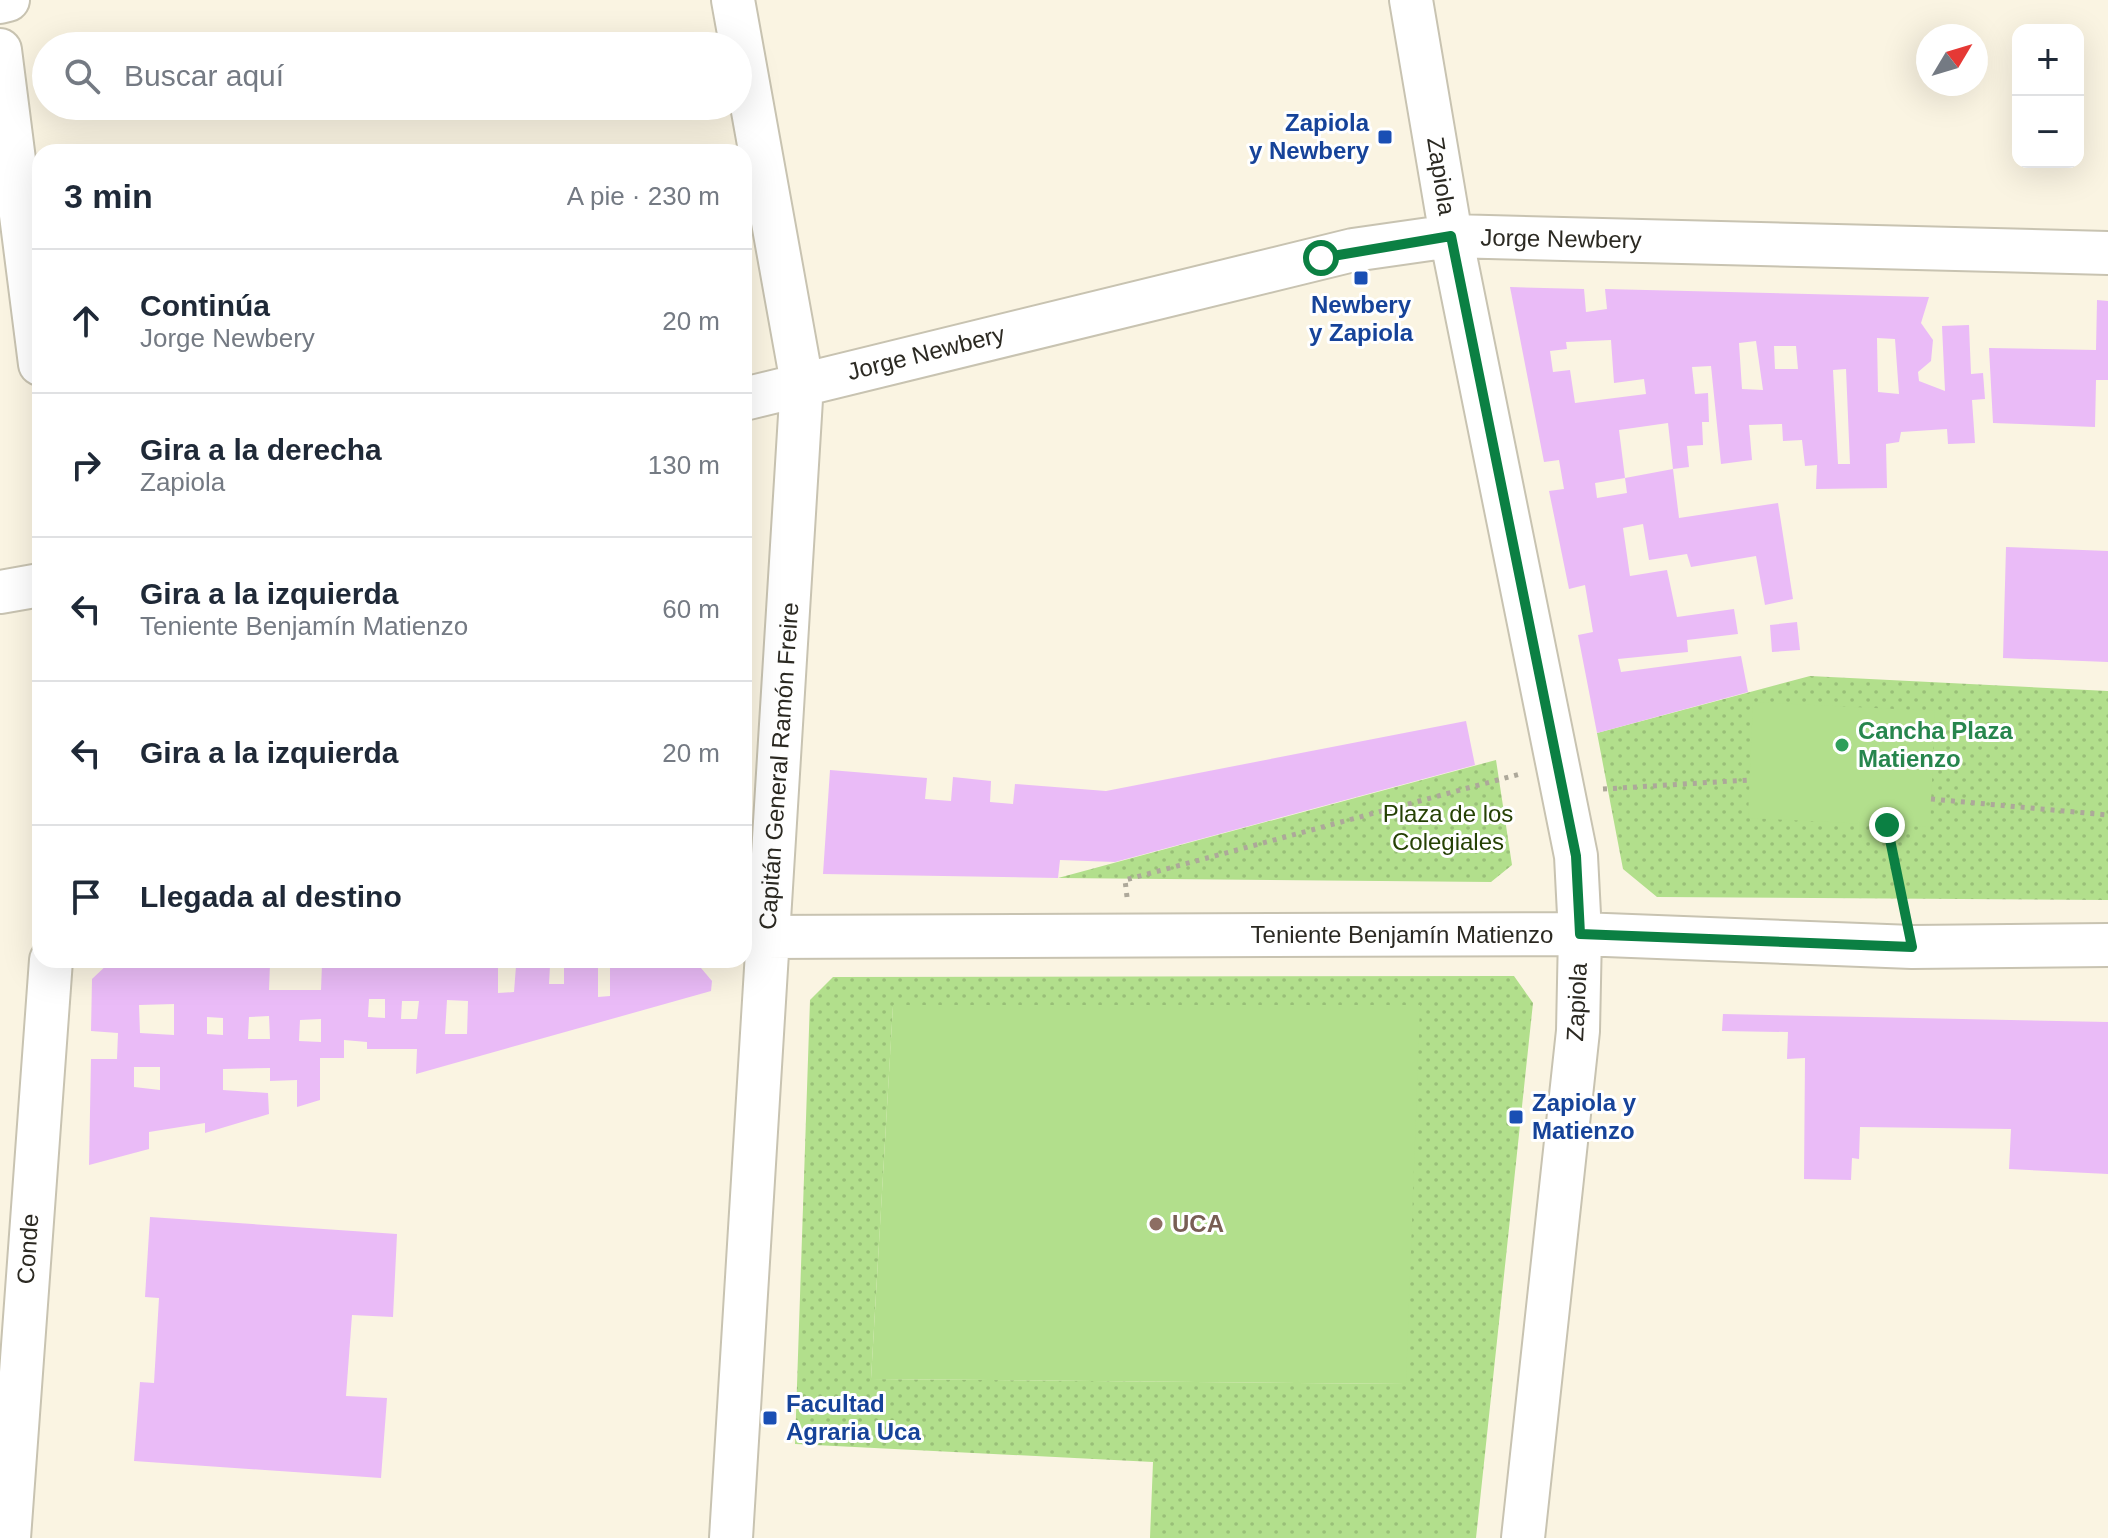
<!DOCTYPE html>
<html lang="es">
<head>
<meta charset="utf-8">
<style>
	:root { --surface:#fff; --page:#f6f6f7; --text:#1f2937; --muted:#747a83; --line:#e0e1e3 }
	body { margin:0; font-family:Helvetica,sans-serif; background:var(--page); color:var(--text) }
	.controls { position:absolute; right:24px; top:24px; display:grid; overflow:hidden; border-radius:16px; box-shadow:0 8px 32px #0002 }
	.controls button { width:72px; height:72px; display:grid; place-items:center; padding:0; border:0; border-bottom:2px solid var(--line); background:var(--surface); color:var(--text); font:40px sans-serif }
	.compass { position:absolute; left:1916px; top:24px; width:72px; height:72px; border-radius:50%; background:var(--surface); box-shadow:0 8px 32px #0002; rotate:52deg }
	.stop { position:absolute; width:24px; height:24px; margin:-18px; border:6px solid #0b8043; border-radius:50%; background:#fff }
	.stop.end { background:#0b8043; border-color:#fff; box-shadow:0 2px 8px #0008 }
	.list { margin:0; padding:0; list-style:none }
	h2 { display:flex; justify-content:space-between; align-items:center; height:104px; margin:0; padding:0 32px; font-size:34px }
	h2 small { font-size:26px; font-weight:400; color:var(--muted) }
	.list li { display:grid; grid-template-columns:52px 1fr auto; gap:24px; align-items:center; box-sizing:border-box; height:144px; padding:0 32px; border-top:2px solid var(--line) }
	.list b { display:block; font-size:30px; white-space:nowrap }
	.list p { margin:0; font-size:26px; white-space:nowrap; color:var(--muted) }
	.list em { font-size:26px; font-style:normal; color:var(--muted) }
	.icon { flex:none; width:44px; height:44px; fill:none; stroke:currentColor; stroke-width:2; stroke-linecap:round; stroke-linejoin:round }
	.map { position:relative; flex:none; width:2108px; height:1538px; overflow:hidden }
	.search { position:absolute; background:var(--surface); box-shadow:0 8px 32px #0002; left:32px; top:32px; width:720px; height:88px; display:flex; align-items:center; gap:20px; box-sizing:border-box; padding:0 28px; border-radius:44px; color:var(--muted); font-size:30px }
	.panel { position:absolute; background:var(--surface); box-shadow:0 8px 32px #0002; left:32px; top:144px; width:720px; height:824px; border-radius:24px }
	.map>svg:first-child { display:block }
	.park { fill:url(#park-dots); fill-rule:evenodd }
	.pitch { fill:#b2df8c }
	.building { fill:#eabbf7; fill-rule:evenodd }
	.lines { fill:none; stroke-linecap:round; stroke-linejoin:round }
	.street-casing { stroke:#c8c3b1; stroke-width:46 }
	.path { stroke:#ada89a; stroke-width:5; stroke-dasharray:4 6; stroke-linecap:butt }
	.street { stroke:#fff; stroke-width:42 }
	.route { stroke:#0b8043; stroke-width:10 }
	.transit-dot { fill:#1a4fb4; stroke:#fff; stroke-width:3 }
	.leisure-dot { fill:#2e9e5b; stroke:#fff; stroke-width:3 }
	.education-dot { fill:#8d6e63; stroke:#fff; stroke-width:3 }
	.labels { text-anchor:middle; stroke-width:6; stroke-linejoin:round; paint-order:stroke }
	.transit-label { font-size:24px; font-weight:bold; fill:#164399; stroke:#fff; text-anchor:start }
	.street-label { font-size:24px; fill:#2b2922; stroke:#fff }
	.leisure-label { font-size:24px; font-weight:bold; fill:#27864d; stroke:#fff; text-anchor:start }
	.park-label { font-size:24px; fill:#254104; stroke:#fff }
	.education-label { font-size:24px; font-weight:bold; fill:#785e54; stroke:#fff; text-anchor:start }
</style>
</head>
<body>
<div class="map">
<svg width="2108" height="1538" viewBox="0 0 2108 1538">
	<defs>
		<pattern id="park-dots" width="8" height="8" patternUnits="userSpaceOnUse" patternTransform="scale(2)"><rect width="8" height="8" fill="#b2df8c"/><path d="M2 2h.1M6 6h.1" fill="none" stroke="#99bf78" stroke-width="1.8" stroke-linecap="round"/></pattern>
	</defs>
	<rect width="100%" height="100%" fill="#faf4e2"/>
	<path class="park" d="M1810,676L2108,691V900L1657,897L1623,869L1597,733Z
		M1496,760L1512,865L1491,882L1058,878Z
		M1514,976L1533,1003L1476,1538H1150L1153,1462L795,1444L810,1000L833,977ZM893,1006L1152,1007L1406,1384L871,1379Z"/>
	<path class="pitch" d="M1753,702L1935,711L1930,827L1748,818Z
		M893,1005H1420L1406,1384L871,1379Z"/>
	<path class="building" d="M1510,287L1584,289L1586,312L1607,309L1605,289L1929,297L1921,323L1933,340L1931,361L1918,372L1919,381L1945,391L1942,326L1969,325L1971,374L1983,373L1985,399L1972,400L1975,443L1948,444L1947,429L1901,432L1899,442L1886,444L1887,488L1816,489L1817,465L1805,466L1802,440L1783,441L1782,424L1749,425L1752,460L1721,464L1711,366L1692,367L1695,394L1708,393L1709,422H1702L1703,445L1687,446L1689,467L1673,469L1679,518L1778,503L1793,599L1765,605L1756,556L1691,567L1687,554L1649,560L1643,524L1623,528L1630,576L1667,570L1677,617L1734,609L1738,634L1687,640L1688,652L1618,659L1621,672L1741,656L1748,692L1597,733L1578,635L1593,632L1585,585L1569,589L1549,491L1564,489L1559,460L1544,462ZM1877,338L1895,339L1899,394L1878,392ZM1611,340L1614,383L1644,379L1646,394L1575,403L1570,370L1553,372L1550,351L1567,349L1566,342ZM1756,341L1763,390L1742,389L1739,343ZM1774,346H1796L1798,369H1775ZM1846,369L1850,464H1838L1833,370ZM1668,423L1673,469L1625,478L1619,430ZM1625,478L1627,493L1597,498L1595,483Z
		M2097,300L2108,301V380H2096L2095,427L1993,423L1989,348L2096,350Z
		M2006,547L2108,551V662L2003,658Z
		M1797,622L1800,650L1772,652L1770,625Z
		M1466,721L1475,765L1115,862L1060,860L1058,878L823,874L830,770L927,778L925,799L951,801L953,777L991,781L990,802L1013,804L1015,784L1106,791Z
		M110,962L270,964L269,990H321L322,964L498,966V993L514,992L516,966H550L549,984H564V967H598V997L610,996V967L701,968L712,981L711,991L416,1074L417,1049H367V1042L344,1040V1058H320V1100L297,1107V1080L270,1081V1068L223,1069V1090L268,1093L269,1114L205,1133V1123L149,1132V1149L89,1165L91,1059H117L118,1033L91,1031L92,979ZM369,999H385V1018L368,1017ZM447,1000L468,1001L467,1034H445ZM402,1001H419L417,1019H401ZM174,1004V1035L140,1033L139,1005ZM269,1016L270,1039H248L249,1017ZM207,1017L223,1018V1035L207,1034ZM321,1019V1042L299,1041L300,1020ZM134,1067H160V1090L134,1087Z
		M1723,1014L2108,1022V1174L2009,1169L2011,1129L1860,1127L1859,1159L1852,1158L1851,1180L1804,1179L1805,1058L1787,1059L1788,1032L1722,1031Z
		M150,1217L397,1234L393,1317L352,1315L346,1396L387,1398L381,1478L134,1461L140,1382L154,1383L159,1298L145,1297Z"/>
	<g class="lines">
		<defs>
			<path id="street" d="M1411,0L1451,236L1576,856L1580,934L1578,1031L1523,1538
				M0,2L8,0
				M0,50L40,364
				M744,399L1353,250L1451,236L2108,253
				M0,592L40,585
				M744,937L1580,934L1912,947L2108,945
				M9,1538L51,960
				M731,1538L802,383L733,0"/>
		</defs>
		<use href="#street" class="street-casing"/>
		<path class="path" d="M1603,789L1749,780
			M1931,799L2108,815
			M1887,825L1903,906
			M1127,897L1125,880L1520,774"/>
		<use href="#street" class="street"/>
	</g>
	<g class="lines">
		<path class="route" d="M1321,258L1451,236L1576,856L1580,934L1912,947L1887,825"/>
	</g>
	<g class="transit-dot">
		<rect x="1377" y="129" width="16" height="16" rx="4"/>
		<rect x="1353" y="270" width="16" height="16" rx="4"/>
		<rect x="1508" y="1109" width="16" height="16" rx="4"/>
		<rect x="762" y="1410" width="16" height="16" rx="4"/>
	</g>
	<circle class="leisure-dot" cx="1842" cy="745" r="8"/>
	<circle class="education-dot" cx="1156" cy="1224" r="8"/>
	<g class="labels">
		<g class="transit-label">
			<text x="1369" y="131" text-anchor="end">Zapiola<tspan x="1369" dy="28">y Newbery</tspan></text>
			<text x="1361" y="313" text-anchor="middle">Newbery<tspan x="1361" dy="28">y Zapiola</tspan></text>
			<text x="1532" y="1111">Zapiola y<tspan x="1532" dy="28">Matienzo</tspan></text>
			<text x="786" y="1412">Facultad<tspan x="786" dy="28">Agraria Uca</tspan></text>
		</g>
		<g class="street-label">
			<text transform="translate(1441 176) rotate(81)" y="8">Zapiola</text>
			<text transform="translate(1561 239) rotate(1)" y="8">Jorge Newbery</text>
			<text transform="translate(926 353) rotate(-14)" y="8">Jorge Newbery</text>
			<text transform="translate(779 766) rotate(-86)" y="8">Capitán General Ramón Freire</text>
			<text x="1402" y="943">Teniente Benjamín Matienzo</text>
			<text transform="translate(1577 1002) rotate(-87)" y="8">Zapiola</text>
			<text transform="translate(28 1249) rotate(-86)" y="8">Conde</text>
		</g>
		<g class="leisure-label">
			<text x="1858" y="739">Cancha Plaza<tspan x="1858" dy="28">Matienzo</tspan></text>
		</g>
		<g class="park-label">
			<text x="1448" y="822">Plaza de los<tspan x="1448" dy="28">Colegiales</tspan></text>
		</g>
		<g class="education-label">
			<text x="1172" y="1232">UCA</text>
		</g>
	</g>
</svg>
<div class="controls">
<button>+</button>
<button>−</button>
</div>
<svg class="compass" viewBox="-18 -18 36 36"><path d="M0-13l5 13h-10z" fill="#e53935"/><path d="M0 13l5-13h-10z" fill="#747a83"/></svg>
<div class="stop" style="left:1321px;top:258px"></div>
<div class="stop end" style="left:1887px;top:825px"></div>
<div class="search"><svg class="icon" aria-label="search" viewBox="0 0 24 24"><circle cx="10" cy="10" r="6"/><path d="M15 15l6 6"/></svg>Buscar aquí</div>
<section class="panel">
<h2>3 min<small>A pie · 230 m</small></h2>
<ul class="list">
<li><svg class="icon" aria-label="ahead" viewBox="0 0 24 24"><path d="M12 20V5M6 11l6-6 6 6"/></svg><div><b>Continúa</b><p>Jorge Newbery</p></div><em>20 m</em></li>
<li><svg class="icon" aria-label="right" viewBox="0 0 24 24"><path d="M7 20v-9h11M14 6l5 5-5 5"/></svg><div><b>Gira a la derecha</b><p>Zapiola</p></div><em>130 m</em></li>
<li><svg class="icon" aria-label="left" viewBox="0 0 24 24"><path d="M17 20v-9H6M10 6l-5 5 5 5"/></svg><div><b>Gira a la izquierda</b><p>Teniente Benjamín Matienzo</p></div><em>60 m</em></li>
<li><svg class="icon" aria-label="left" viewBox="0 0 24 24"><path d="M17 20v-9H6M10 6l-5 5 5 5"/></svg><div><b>Gira a la izquierda</b></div><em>20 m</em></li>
<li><svg class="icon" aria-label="arrive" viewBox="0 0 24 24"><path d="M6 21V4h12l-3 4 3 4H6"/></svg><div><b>Llegada al destino</b></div></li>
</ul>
</section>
</div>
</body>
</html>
